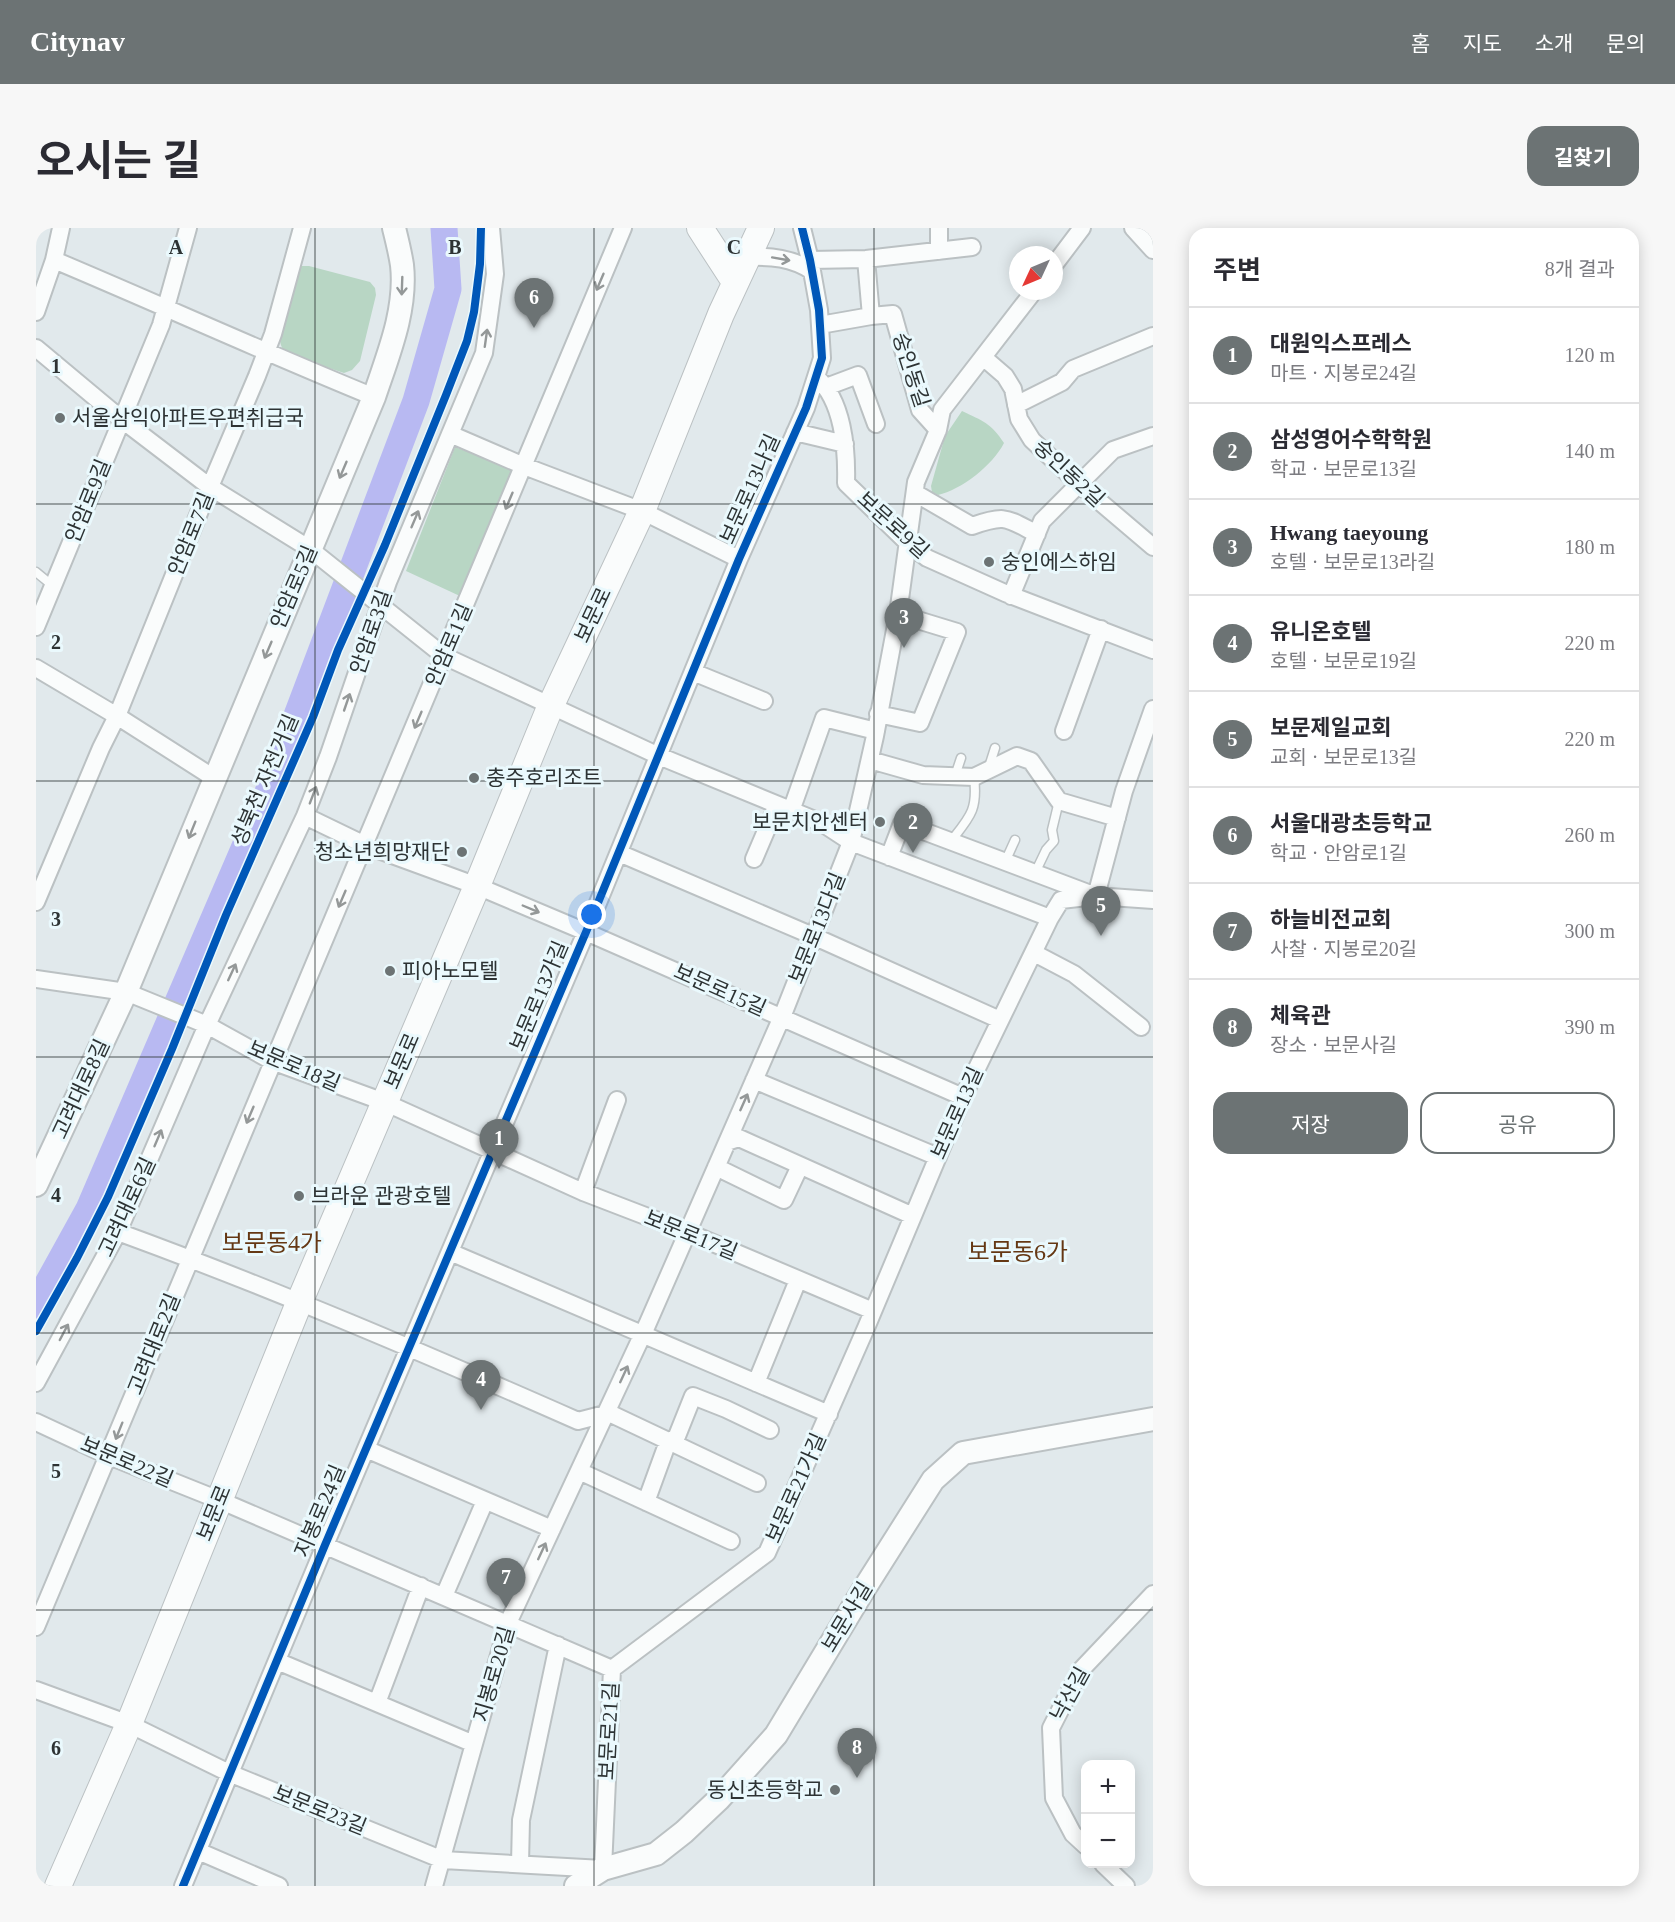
<!DOCTYPE html>
<html lang="ko">
<head>
<meta charset="utf-8">
<style>
	:root { --surface:#fff; --page:#f7f7f7; --text:#2b2b33; --muted:#7c7c81; --line:#e1e1e2; --accent:#6c7374 }
	body { margin:0; font-family:"Times New Roman","Noto Sans KR",serif; background:var(--page); color:var(--text) }
	.controls { position:absolute; right:18px; bottom:18px; display:grid; overflow:hidden; border-radius:12px; box-shadow:0 3px 15px #0003 }
	.controls button { width:54px; height:54px; display:grid; place-items:center; padding:0; border:0; border-bottom:2px solid var(--line); background:var(--surface); color:var(--text); font:30px sans-serif }
	.compass { position:absolute; left:973px; top:18px; width:54px; height:54px; border-radius:50%; background:var(--surface); box-shadow:0 3px 15px #0003; rotate:226deg }
	.you { position:absolute; left:556px; top:687px; width:21px; height:21px; margin:-15px; border:4px solid #fff; border-radius:50%; background:#1a73e8; box-shadow:0 0 0 9px #1a73e833 }
	.badge { display:grid; place-items:center; width:39px; height:39px; border-radius:50%; background:var(--accent); color:#fff; font-size:20px; font-weight:700 }
	.pin { position:absolute; translate:-50% -50px; filter:drop-shadow(0 2px 3px #0008) }
	.pin::after { content:''; position:absolute; top:32px; width:21px; height:18px; background:inherit; clip-path:polygon(0 0,100% 0,50% 100%) }
	.list { margin:0; padding:0; list-style:none }
	h2 { display:flex; justify-content:space-between; align-items:center; height:78px; margin:0; padding:0 24px; font-size:26px }
	h2 small { font-size:20px; font-weight:400; color:var(--muted) }
	.list li { display:grid; grid-template-columns:39px 1fr auto; gap:18px; align-items:center; box-sizing:border-box; height:96px; padding:0 24px; border-top:2px solid var(--line) }
	.list b { display:block; font-size:22px; white-space:nowrap }
	.list p { margin:0; font-size:20px; white-space:nowrap; color:var(--muted) }
	.list em { font-size:20px; font-style:normal; color:var(--muted) }
	.actions { display:flex; gap:12px; padding:18px 24px }
	.actions a { flex:1; padding:14px 0; border:2px solid var(--accent); border-radius:18px; text-align:center; font-size:21px; color:var(--accent) }
	.actions .main { background:var(--accent); color:#fff }
	.map { position:relative; flex:none; width:1117px; height:1658px; overflow:hidden; border-radius:18px }
	header { display:flex; align-items:center; gap:36px; box-sizing:border-box; height:84px; padding:0 30px; background:var(--accent); color:#fff }
	header strong { font-size:28px }
	nav { display:flex; gap:33px; margin-inline-start:auto; font-size:21px }
	.intro { display:flex; align-items:center; justify-content:space-between; box-sizing:border-box; height:144px; padding:0 36px }
	h1 { margin:0; font-size:42px }
	.button { padding:15px 27px; border-radius:18px; background:var(--accent); color:#fff; font-size:21px; font-weight:700 }
	main { display:flex; gap:36px; padding:0 36px }
	aside { flex:1; background:var(--surface); border-radius:18px; box-shadow:0 3px 15px #0003 }
	.map>svg:first-child { display:block }
	.green { fill:#b8d6c4 }
	.lines { fill:none; stroke-linecap:round; stroke-linejoin:round }
	.river { stroke:#b8b9f2; stroke-width:27 }
	.lane-casing { stroke:#bbc1c3; stroke-width:11 }
	.street-casing { stroke:#bbc1c3; stroke-width:20 }
	.secondary-casing { stroke:#bbc1c3; stroke-width:26 }
	.primary-casing { stroke:#bbc1c3; stroke-width:28 }
	.lane { stroke:#fafcfc; stroke-width:8 }
	.street { stroke:#fafcfc; stroke-width:16 }
	.secondary { stroke:#fafcfc; stroke-width:22 }
	.primary { stroke:#fafcfc; stroke-width:26 }
	.cycleway-casing { stroke:#eaf9fd; stroke-width:11 }
	.cycleway { stroke:#0057b8; stroke-width:8 }
	.oneway { stroke:#949898 }
	.grid { fill:none; stroke:#2d3334; stroke-width:1.5; stroke-opacity:0.55 }
	.poi-dot { fill:#6c7374; stroke:#eaf9fd; stroke-width:2 }
	.labels { text-anchor:middle; stroke-width:6; stroke-linejoin:round; paint-order:stroke }
	.street-label { font-size:21px; fill:#2d3334; stroke:#eaf9fd }
	.poi-label { font-size:21px; fill:#2d3334; stroke:#eaf9fd; text-anchor:start }
	.quarter-label { font-size:24px; fill:#653814; stroke:#eaf9fd }
	.grid-label { font-size:20px; text-anchor:middle; font-weight:bold; fill:#2d3334; stroke:#eaf9fd; stroke-width:6; stroke-linejoin:round; paint-order:stroke }
</style>
</head>
<body>
<header>
<strong>Citynav</strong>
<nav><a>홈</a><a>지도</a><a>소개</a><a>문의</a></nav>
</header>
<div class="intro"><h1>오시는 길</h1><a class="button">길찾기</a></div>
<main>
<div class="map">
<svg width="1117" height="1658" viewBox="0 0 1117 1658">
	<rect width="100%" height="100%" fill="#e1e9ec"/>
	<path class="green" d="M265,38H273L334,54L339,60L340,67L324,133L316,142L308,145L254,127C246,122 244,118 244,109L261,42Z
		M926,183C947,193 955,195 968,215C957,237 925,262 902,267L896,264L895,258L909,208Z
		M419,219L478,241L426,369L370,343Z"/>
	<g class="lines">
		<path class="river" d="M0,1077L53,981L229,572L380,173L412,61L408,0"/>
		<defs>
			<path id="lane" d="M0,344L17,358
				M952,542L959,520
				M919,548L925,530
				M915,613C934,589 942,582 938,549
				M969,634L979,612
				M999,645L1010,622L1018,613L1016,602L1023,573"/>
			<path id="street" d="M903,0V23
				M1097,0L1117,22
				M711,29C735,28 756,30 776,43
				M830,31L835,88L857,86L884,182L902,202
				M18,32C125,77 230,125 338,169
				M774,32L830,31L936,19
				M1018,37L1046,0
				M0,84L18,32L25,0
				M784,97L835,88
				M0,120L85,191L174,259L274,321L408,428L623,528L786,595L815,614L1014,690
				M947,129L969,148L977,161L983,191L996,212L1043,256L1117,319
				M780,149C807,172 811,221 810,255L873,316L891,330L969,365L1117,422
				M790,159L822,147L840,196
				M980,177L1026,154L1037,141L1117,108
				M759,204L809,216
				M414,206L488,238L606,283L703,331
				M879,265L936,298C970,286 970,290 1001,306
				M975,368L1006,293L1077,222L1117,208
				M0,399L125,97L152,0
				M0,440L81,488L178,550
				M657,444L728,473
				M842,486L884,495L921,404L862,386
				M1028,503L1065,401
				M834,532L887,547L938,549L981,528L995,533L1023,573L1081,590
				M755,583L788,490L840,503
				M269,588L329,617L441,658L550,704L927,869
				M583,625L777,708L964,792
				M853,629L866,595L1060,668L1088,563L1117,481
				M718,631L741,577
				M0,674L65,520L81,488L165,280L221,148L237,106L266,0
				M998,725L1038,746L1105,799
				M0,751L90,764L171,797L236,833L348,874L547,964L651,1004L837,1083
				M718,852L902,929
				M691,914L703,910L877,988
				M680,939L748,972L764,938
				M547,964L581,872
				M82,1004C238,1061 390,1126 542,1193L569,1186
				M414,1024L793,1186
				M0,1155L82,1004L171,797L269,588L292,529L352,354L448,125L459,46L455,0
				M720,1155L762,1052
				M571,1184L721,1255
				M0,1194L73,1228L183,1272L576,1441
				M330,1221L516,1301
				M543,1243L695,1313
				M610,1274L630,1219L641,1208L657,1168L690,1181L734,1202
				M408,1368L449,1273
				M0,1399L587,0
				M241,1433L438,1516
				M576,1441L731,1325L830,1100L927,869L1014,690L1025,672L1060,668L1117,672
				M0,1462L93,1496L193,1545L407,1632L567,1641L576,1441
				M341,1475L385,1358
				M1050,1618L1037,1606L1018,1570L1015,1500L1044,1443L1117,1366
				M162,1623L243,1658
				M484,1636L485,1592L522,1417
				M1067,1636L1090,1658
				M147,1658L289,1317L550,704L703,331L770,180L786,130L783,82L774,32L766,0
				M398,1658L472,1395L611,1097L748,784L815,614L839,508L862,386L880,254L902,202L906,182L998,63"/>
			<path id="secondary" d="M0,957L90,764L338,169C352,127 371,82 366,37C364,24 361,12 358,0
				M540,1658L567,1641L620,1626L648,1604L683,1571L740,1507L828,1361L897,1252L927,1225L1117,1191"/>
			<path id="primary" d="M664,0L699,54
				M22,1658L93,1496L263,1075L441,658L515,477L606,283L685,86L725,0"/>
		</defs>
		<use href="#lane" class="lane-casing"/>
		<use href="#street" class="street-casing"/>
		<use href="#secondary" class="secondary-casing"/>
		<use href="#primary" class="primary-casing"/>
		<use href="#lane" class="lane"/>
		<use href="#street" class="street"/>
		<use href="#secondary" class="secondary"/>
		<use href="#primary" class="primary"/>
		<defs>
			<path id="cycleway" d="M0,1103L41,1030L72,969L136,821L190,687L277,489L302,422L349,317L410,167L431,113L438,84L444,36L445,0
				M147,1658L289,1317L550,704L703,331L770,180L786,130L783,82L774,32L766,0"/>
		</defs>
		<use href="#cycleway" class="cycleway-casing"/>
		<use href="#cycleway" class="cycleway"/>
	</g>
	<defs><path id="oneway-shaft" d="M-6 0H5M1.5-3L5.5 0L1.5 3" fill="none" stroke-width="1.6" stroke-linecap="round" stroke-linejoin="round" transform="scale(1.5)"/></defs>
	<g class="oneway">
		<use href="#oneway-shaft" transform="translate(745 31) rotate(10)"/>
		<use href="#oneway-shaft" transform="translate(564 54) rotate(113)"/>
		<use href="#oneway-shaft" transform="translate(366 58) rotate(92)"/>
		<use href="#oneway-shaft" transform="translate(450 110) rotate(-82)"/>
		<use href="#oneway-shaft" transform="translate(307 242) rotate(113)"/>
		<use href="#oneway-shaft" transform="translate(473 273) rotate(113)"/>
		<use href="#oneway-shaft" transform="translate(379 291) rotate(-67)"/>
		<use href="#oneway-shaft" transform="translate(232 422) rotate(113)"/>
		<use href="#oneway-shaft" transform="translate(311 474) rotate(-71)"/>
		<use href="#oneway-shaft" transform="translate(382 492) rotate(113)"/>
		<use href="#oneway-shaft" transform="translate(277 567) rotate(-69)"/>
		<use href="#oneway-shaft" transform="translate(156 602) rotate(112)"/>
		<use href="#oneway-shaft" transform="translate(306 671) rotate(113)"/>
		<use href="#oneway-shaft" transform="translate(495 681) rotate(23)"/>
		<use href="#oneway-shaft" transform="translate(196 744) rotate(-65)"/>
		<use href="#oneway-shaft" transform="translate(708 874) rotate(-66)"/>
		<use href="#oneway-shaft" transform="translate(214 887) rotate(113)"/>
		<use href="#oneway-shaft" transform="translate(122 910) rotate(-67)"/>
		<use href="#oneway-shaft" transform="translate(28 1104) rotate(-62)"/>
		<use href="#oneway-shaft" transform="translate(588 1146) rotate(-65)"/>
		<use href="#oneway-shaft" transform="translate(83 1203) rotate(112)"/>
		<use href="#oneway-shaft" transform="translate(506 1323) rotate(-65)"/>
	</g>
	<path class="grid" d="M279,0V1658M558,0V1658M838,0V1658M0,276H1117M0,553H1117M0,829H1117M0,1105H1117M0,1382H1117"/>
	<g class="poi-dot">
		<circle cx="24" cy="190" r="6"/>
		<circle cx="953" cy="334" r="6"/>
		<circle cx="438" cy="550" r="6"/>
		<circle cx="844" cy="594" r="6"/>
		<circle cx="426" cy="624" r="6"/>
		<circle cx="354" cy="743" r="6"/>
		<circle cx="263" cy="968" r="6"/>
		<circle cx="799" cy="1562" r="6"/>
	</g>
	<g class="labels">
		<g class="street-label">
			<text transform="translate(875 142) rotate(72)" y="7">숭인동길</text>
			<text transform="translate(1033 245) rotate(43)" y="7">숭인동2길</text>
			<text transform="translate(714 261) rotate(-66)" y="7">보문로13나길</text>
			<text transform="translate(52 273) rotate(-68)" y="7">안암로9길</text>
			<text transform="translate(857 297) rotate(42)" y="7">보문로9길</text>
			<text transform="translate(155 306) rotate(-68)" y="7">안암로7길</text>
			<text transform="translate(258 359) rotate(-67)" y="7">안암로5길</text>
			<text transform="translate(557 387) rotate(-65)" y="7">보문로</text>
			<text transform="translate(335 404) rotate(-71)" y="7">안암로3길</text>
			<text transform="translate(413 417) rotate(-67)" y="7">안암로1길</text>
			<text transform="translate(229 552) rotate(-67)" y="7">성북천 자전거길</text>
			<text transform="translate(781 700) rotate(-68)" y="7">보문로13다길</text>
			<text transform="translate(684 762) rotate(24)" y="7">보문로15길</text>
			<text transform="translate(503 768) rotate(-67)" y="7">보문로13가길</text>
			<text transform="translate(366 833) rotate(-67)" y="7">보문로</text>
			<text transform="translate(258 838) rotate(23)" y="7">보문로18길</text>
			<text transform="translate(45 861) rotate(-65)" y="7">고려대로8길</text>
			<text transform="translate(921 885) rotate(-66)" y="7">보문로13길</text>
			<text transform="translate(91 979) rotate(-65)" y="7">고려대로6길</text>
			<text transform="translate(655 1007) rotate(22)" y="7">보문로17길</text>
			<text transform="translate(118 1116) rotate(-68)" y="7">고려대로2길</text>
			<text transform="translate(91 1234) rotate(23)" y="7">보문로22길</text>
			<text transform="translate(760 1260) rotate(-66)" y="7">보문로21가길</text>
			<text transform="translate(284 1283) rotate(-67)" y="7">지봉로24길</text>
			<text transform="translate(178 1285) rotate(-68)" y="7">보문로</text>
			<text transform="translate(811 1389) rotate(-59)" y="7">보문사길</text>
			<text transform="translate(458 1446) rotate(-74)" y="7">지봉로20길</text>
			<text transform="translate(1034 1466) rotate(-61)" y="7">낙산길</text>
			<text transform="translate(573 1503) rotate(-87)" y="7">보문로21길</text>
			<text transform="translate(284 1582) rotate(22)" y="7">보문로23길</text>
		</g>
		<g class="poi-label">
			<text x="36" y="197">서울삼익아파트우편취급국</text>
			<text x="965" y="341">숭인에스하임</text>
			<text x="450" y="557">충주호리조트</text>
			<text x="832" y="601" text-anchor="end">보문치안센터</text>
			<text x="414" y="631" text-anchor="end">청소년희망재단</text>
			<text x="366" y="750">피아노모텔</text>
			<text x="275" y="975">브라운 관광호텔</text>
			<text x="787" y="1569" text-anchor="end">동신초등학교</text>
		</g>
		<g class="quarter-label">
			<text x="236" y="1023">보문동4가</text>
			<text x="982" y="1032">보문동6가</text>
		</g>
	</g>
	<g class="grid-label">
		<text x="140" y="26">A</text>
		<text x="419" y="26">B</text>
		<text x="698" y="26">C</text>
		<text x="20" y="145">1</text>
		<text x="20" y="421">2</text>
		<text x="20" y="698">3</text>
		<text x="20" y="974">4</text>
		<text x="20" y="1250">5</text>
		<text x="20" y="1527">6</text>
	</g>
</svg>
<div class="controls">
<button>+</button>
<button>−</button>
</div>
<svg class="compass" viewBox="-18 -18 36 36"><path d="M0-13l5 13h-10z" fill="#e53935"/><path d="M0 13l5-13h-10z" fill="#7c7c81"/></svg>
<div class="you"></div>
<div class="pin badge" style="left:463px;top:941px">1</div>
<div class="pin badge" style="left:877px;top:625px">2</div>
<div class="pin badge" style="left:868px;top:420px">3</div>
<div class="pin badge" style="left:445px;top:1182px">4</div>
<div class="pin badge" style="left:1065px;top:708px">5</div>
<div class="pin badge" style="left:498px;top:100px">6</div>
<div class="pin badge" style="left:470px;top:1380px">7</div>
<div class="pin badge" style="left:821px;top:1550px">8</div>
</div>
<aside>
<h2>주변<small>8개 결과</small></h2>
<ul class="list">
<li><span class="badge">1</span><div><b>대원익스프레스</b><p>마트 · 지봉로24길</p></div><em>120 m</em></li>
<li><span class="badge">2</span><div><b>삼성영어수학학원</b><p>학교 · 보문로13길</p></div><em>140 m</em></li>
<li><span class="badge">3</span><div><b>Hwang taeyoung</b><p>호텔 · 보문로13라길</p></div><em>180 m</em></li>
<li><span class="badge">4</span><div><b>유니온호텔</b><p>호텔 · 보문로19길</p></div><em>220 m</em></li>
<li><span class="badge">5</span><div><b>보문제일교회</b><p>교회 · 보문로13길</p></div><em>220 m</em></li>
<li><span class="badge">6</span><div><b>서울대광초등학교</b><p>학교 · 안암로1길</p></div><em>260 m</em></li>
<li><span class="badge">7</span><div><b>하늘비전교회</b><p>사찰 · 지봉로20길</p></div><em>300 m</em></li>
<li><span class="badge">8</span><div><b>체육관</b><p>장소 · 보문사길</p></div><em>390 m</em></li>
</ul>
<div class="actions"><a class="main">저장</a><a>공유</a></div>
</aside>
</main>
</body>
</html>
